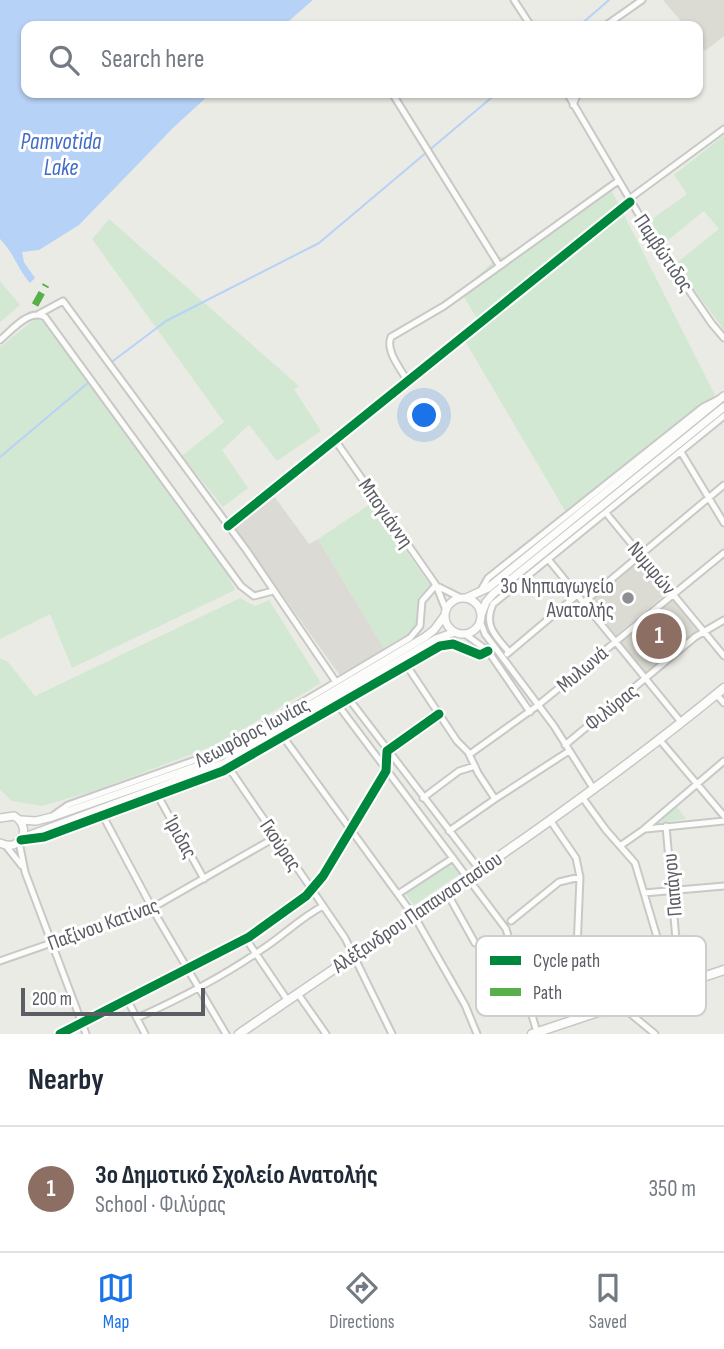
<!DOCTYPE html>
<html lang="en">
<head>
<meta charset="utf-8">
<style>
	:root { --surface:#fff; --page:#f2f2f3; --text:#1f2937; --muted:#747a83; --line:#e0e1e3; --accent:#1a73e8 }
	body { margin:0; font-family:"Sofia Sans Condensed",sans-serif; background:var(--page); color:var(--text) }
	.scale { position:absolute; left:21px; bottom:18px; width:184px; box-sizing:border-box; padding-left:7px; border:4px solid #5b5d64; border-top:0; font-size:19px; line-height:24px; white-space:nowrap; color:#5b5d64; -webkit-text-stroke:5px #fff; paint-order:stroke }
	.you { position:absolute; left:425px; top:416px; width:24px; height:24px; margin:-18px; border:5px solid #fff; border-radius:50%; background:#1a73e8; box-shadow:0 0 0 10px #1a73e833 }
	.badge { display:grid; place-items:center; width:46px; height:46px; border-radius:50%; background:var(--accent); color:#fff; font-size:23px; font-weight:700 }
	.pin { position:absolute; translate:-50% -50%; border:4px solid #fff; box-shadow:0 2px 7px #0006 }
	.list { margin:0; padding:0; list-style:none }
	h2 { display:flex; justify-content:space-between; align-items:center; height:91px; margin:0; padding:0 28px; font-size:30px }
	h2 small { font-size:23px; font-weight:400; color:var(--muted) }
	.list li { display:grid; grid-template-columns:46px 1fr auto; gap:21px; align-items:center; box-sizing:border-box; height:126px; padding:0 28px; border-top:2px solid var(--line) }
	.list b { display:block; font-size:26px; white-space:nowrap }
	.list p { margin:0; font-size:23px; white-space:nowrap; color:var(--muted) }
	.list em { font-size:23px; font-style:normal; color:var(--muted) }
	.icon { flex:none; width:38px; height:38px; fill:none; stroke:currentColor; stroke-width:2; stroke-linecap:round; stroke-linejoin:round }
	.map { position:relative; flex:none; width:724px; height:1034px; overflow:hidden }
	.search { position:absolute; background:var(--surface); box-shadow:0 2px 5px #0004; left:21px; right:21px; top:21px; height:77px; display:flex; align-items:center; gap:18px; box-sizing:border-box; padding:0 24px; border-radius:14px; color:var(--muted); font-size:26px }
	.sheet { height:217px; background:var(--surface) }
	nav { display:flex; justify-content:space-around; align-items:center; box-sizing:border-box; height:98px; border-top:2px solid var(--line); background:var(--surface); font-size:19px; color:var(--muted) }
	nav a { display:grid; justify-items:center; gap:4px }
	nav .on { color:var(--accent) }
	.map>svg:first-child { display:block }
	.industrial { fill:#dbdad5 }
	.education { fill:#dcdbd3 }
	.green { fill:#d2e8d3 }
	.water { fill:#b7d2f7 }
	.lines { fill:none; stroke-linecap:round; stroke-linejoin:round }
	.stream { stroke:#b7d2f7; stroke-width:2 }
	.minor-casing { stroke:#c8c9c7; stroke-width:9 }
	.tertiary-casing { stroke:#c8c9c7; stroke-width:10 }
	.secondary-casing { stroke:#c6c7c6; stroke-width:11 }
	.minor { stroke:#fcfcfb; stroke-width:5 }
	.tertiary { stroke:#fcfcfb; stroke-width:7 }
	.secondary { stroke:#fcfcfb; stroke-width:8 }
	.quiet { stroke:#58b04a; stroke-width:7; stroke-dasharray:14 7; stroke-linecap:butt }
	.cycleway-casing { stroke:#fff; stroke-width:13 }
	.cycleway { stroke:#00873e; stroke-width:9 }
	.poi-dot { fill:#8d8f91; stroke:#fff; stroke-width:2.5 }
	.labels { text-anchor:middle; stroke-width:6; stroke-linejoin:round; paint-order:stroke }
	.street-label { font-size:21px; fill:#5b5d64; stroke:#fff }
	.poi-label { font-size:21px; fill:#5b5d64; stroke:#fff; text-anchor:end }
	.water-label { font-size:23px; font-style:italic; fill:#406cc6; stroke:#fff }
	.key { fill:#fff; stroke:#ceced0; stroke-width:2 }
	.key-label { font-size:19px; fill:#5b5d64 }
</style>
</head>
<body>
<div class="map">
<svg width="724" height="1034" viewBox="0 0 724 1034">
	<rect width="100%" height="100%" fill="#ebebe5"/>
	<path class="industrial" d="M269,489L309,544L318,539L385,650L341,677L233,526Z"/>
	<path class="education" d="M663,0H724V36L705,51L698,42V26H685Z
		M639,559L667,593L616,635L589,603Z
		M672,598L698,631L646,673L621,642Z"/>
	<path class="green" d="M723,136L724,137V330L675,264L719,229L704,211L662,245L649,221L687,194L674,175Z
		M609,185L715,395L567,514L462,336L479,322L461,292L498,257H507Z
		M109,219L299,386L294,389L321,431L277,461L249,425L222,450L248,488L223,507L182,456L224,422L92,239Z
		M0,281L20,305L0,322Z
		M36,318L44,321L228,575L235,590L72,668L50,614L0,639V347Z
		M372,503L430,585L418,598L419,621L414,630L385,650L318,539Z
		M240,598L255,606L269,600L321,683L216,745L94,791L42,806L12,801L0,790V658L8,662L35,696Z
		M675,804L686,819L656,823V821Z
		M448,865L453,866L460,874L414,905L405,893Z"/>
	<path class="water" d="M0,0H313L283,26H26V93H211L173,128L79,225L39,250L22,252L24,262L35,278L30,283C17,268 14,253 0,239Z"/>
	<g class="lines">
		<path class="stream" d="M579,26L609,0
			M113,361L166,321L319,243L497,93
			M0,457L88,383"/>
		<defs>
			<path id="minor" d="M514,0L531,26
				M605,26L642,0
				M392,93L499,265
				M567,93L651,235L712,324L724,338
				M573,105L578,93
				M629,199L724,129
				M39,314L63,301L247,551L336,682
				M0,340C12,330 30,308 45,317L241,586L254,596L273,591
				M408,382C401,369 385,351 391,337L444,306L618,181
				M335,440L436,585L446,610
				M681,452L724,523
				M606,513L724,656
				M228,526L630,202
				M548,559L681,722
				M439,587L461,598
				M480,592L488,578L703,407L719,399
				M583,603L724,485
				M480,621L485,634L554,726L593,788
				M465,634L488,651L530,712
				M509,652C496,636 483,626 493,604L724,416
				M507,654L577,595
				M407,666L457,741L468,752L478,773L495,799
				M716,694L724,703
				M349,699L479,869
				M338,705L506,929L537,1032
				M284,738L416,919L465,1005L477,1034
				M659,739L724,816
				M565,745L695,637L724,620
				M470,754L537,706L724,553
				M229,768L345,938L392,1034
				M158,796L204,879
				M582,797L606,830L635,863L657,937L666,949L678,954
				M423,798L459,771L475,766
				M54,815L68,805L198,759L237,741L410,638L420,626L422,601L436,585
				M103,816L157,917L226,1034
				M550,820L576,858L580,877L574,1021
				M666,826L680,985
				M646,829L724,821
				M449,831L495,799L569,751
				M23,840L44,837L223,771L440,646L453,644L480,655L488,651
				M19,842L25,872L86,1034
				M6,846L22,866
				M620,846L643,830L724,761
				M446,891L475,943
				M644,893L724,886
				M398,894L453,858
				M511,921L559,882L580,877
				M246,939L288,1001
				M0,961L152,908L276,837
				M298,994L326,1034
				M128,1001L145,1034
				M620,1005L655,1034
				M137,1018C177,1000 225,975 261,950C283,936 300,918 323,906
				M60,1034L249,937L306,896L323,876L386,771L387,751L439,714"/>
			<path id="tertiary" d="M466,598L488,588L724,396
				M445 616a18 18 0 1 1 36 0a18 18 0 1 1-36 0Z
				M481,615L486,602L493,594L724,407
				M0,818L14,816C33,827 21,853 0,843
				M21,820L36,821L52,817L198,766L231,752L425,637L434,630L445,615
				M22,838L225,763L436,639L455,632"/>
			<path id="secondary" d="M239,1034C402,921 571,814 724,688
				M532,1034L724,970"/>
		</defs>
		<use href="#minor" class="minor-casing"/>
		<use href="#tertiary" class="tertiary-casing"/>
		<use href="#secondary" class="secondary-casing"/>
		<use href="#minor" class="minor"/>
		<use href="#tertiary" class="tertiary"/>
		<use href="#secondary" class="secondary"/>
		<path class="quiet" d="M35,305L46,285"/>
		<defs>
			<path id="cycleway" d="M228,526L630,202
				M21,840L44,837L223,771L440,646L453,644L480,655L488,651
				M60,1034L249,937L306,896L323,876L386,771L387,751L439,714"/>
		</defs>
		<use href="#cycleway" class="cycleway-casing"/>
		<use href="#cycleway" class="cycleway"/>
	</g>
	<circle class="poi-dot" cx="628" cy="598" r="7"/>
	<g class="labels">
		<g class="street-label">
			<text transform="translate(664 253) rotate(56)" y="7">Παμβώτιδος</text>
			<text transform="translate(386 513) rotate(55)" y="7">Μπογιάννη</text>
			<text transform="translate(652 568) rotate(50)" y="7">Νυμφών</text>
			<text transform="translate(582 669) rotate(-40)" y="7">Μυλωνά</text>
			<text transform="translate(611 707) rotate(-39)" y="7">Φιλύρας</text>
			<text transform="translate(252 732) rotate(-28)" y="7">Λεωφόρος Ιωνίας</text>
			<text transform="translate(181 837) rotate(61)" y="7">Ίριδας</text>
			<text transform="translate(281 845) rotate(56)" y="7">Γκούρας</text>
			<text transform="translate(672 885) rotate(-95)" y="7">Παπάγου</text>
			<text transform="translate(417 912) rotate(-34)" y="7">Αλέξανδρου Παπαναστασίου</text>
			<text transform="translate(103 924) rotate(-20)" y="7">Παξίνου Κατίνας</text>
		</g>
		<g class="poi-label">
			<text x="614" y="593">3ο Νηπιαγωγείο<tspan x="614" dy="24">Ανατολής</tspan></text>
		</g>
		<g class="water-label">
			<text x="61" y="149">Pamvotida<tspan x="61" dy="26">Lake</tspan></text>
		</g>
	</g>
	<rect x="476" y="936" width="230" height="80" rx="10" class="key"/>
	<rect x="490" y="956" width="31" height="9" fill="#00873e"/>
	<rect x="490" y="988" width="31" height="8" fill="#58b04a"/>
	<g class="key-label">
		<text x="533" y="967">Cycle path</text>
		<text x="533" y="999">Path</text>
	</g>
</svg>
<div class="scale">200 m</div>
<div class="you"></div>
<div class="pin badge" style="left:659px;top:636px;background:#8d6e63">1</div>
<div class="search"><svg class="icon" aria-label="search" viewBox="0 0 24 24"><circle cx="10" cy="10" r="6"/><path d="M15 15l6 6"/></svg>Search here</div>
</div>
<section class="sheet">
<h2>Nearby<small></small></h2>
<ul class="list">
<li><span class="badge" style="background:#8d6e63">1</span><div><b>3ο Δημοτικό Σχολείο Ανατολής</b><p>School · Φιλύρας</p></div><em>350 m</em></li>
</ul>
</section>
<nav>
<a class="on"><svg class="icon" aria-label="map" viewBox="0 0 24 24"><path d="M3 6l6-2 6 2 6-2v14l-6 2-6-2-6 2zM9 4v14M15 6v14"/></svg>Map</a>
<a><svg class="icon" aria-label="directions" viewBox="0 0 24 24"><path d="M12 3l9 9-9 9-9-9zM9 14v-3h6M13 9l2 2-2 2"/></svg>Directions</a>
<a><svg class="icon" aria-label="saved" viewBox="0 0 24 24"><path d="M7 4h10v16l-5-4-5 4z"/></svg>Saved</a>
</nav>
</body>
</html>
